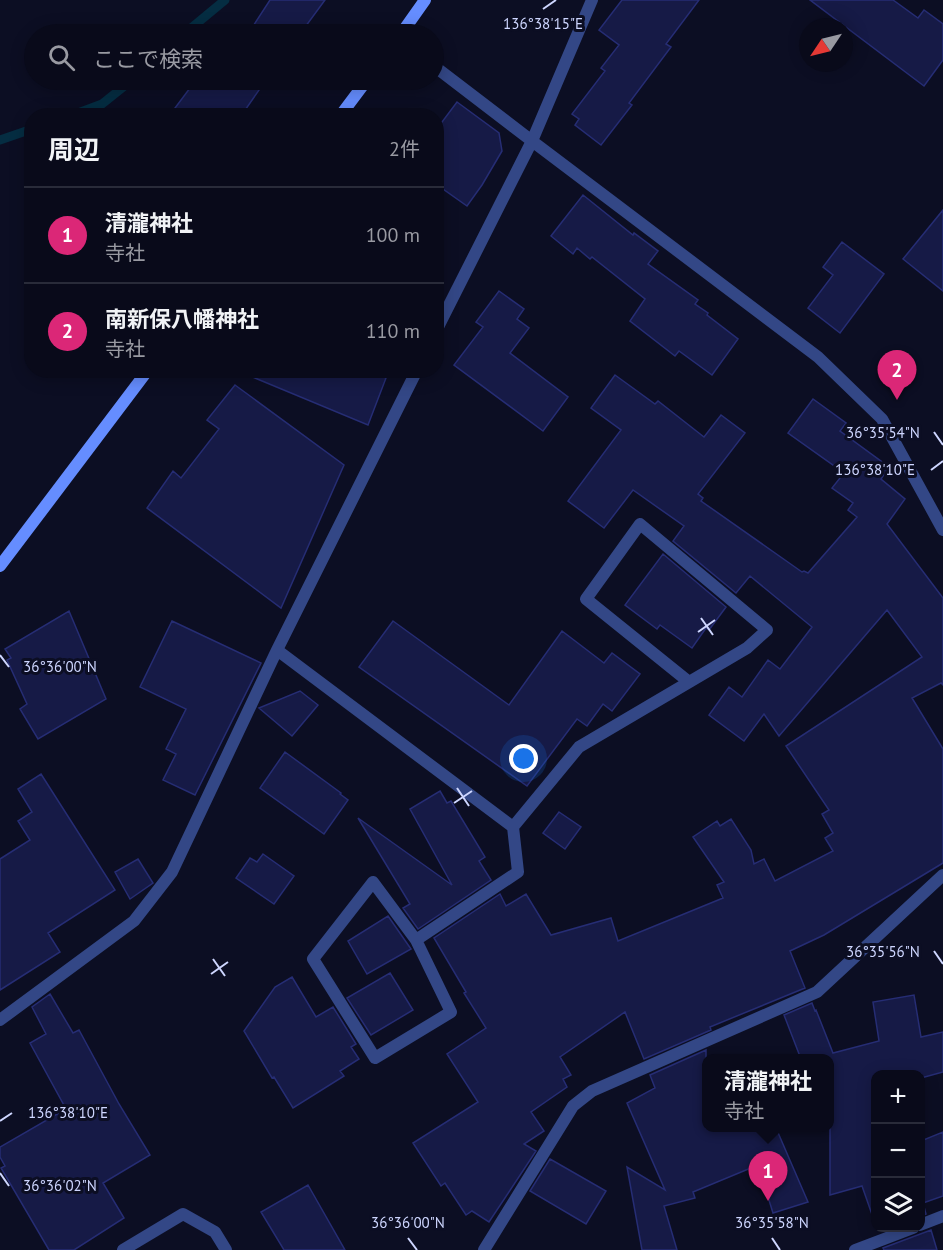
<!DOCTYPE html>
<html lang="ja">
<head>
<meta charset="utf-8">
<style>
	:root { --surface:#090a1a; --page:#121323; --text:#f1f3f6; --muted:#999aa2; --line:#292b39; --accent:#db2777 }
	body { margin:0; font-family:"PT Sans","Noto Sans JP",sans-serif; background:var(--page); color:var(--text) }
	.controls { position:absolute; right:18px; bottom:18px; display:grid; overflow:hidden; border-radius:12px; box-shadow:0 3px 15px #0003 }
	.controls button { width:54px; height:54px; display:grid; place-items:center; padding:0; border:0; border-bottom:2px solid var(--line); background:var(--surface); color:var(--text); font:30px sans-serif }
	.compass { position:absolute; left:799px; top:18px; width:54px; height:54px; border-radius:50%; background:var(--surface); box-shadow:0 3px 15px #0003; rotate:235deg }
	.you { position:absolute; left:524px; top:759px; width:21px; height:21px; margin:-15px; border:4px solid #fff; border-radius:50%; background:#1a73e8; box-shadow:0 0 0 9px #1a73e833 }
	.badge { display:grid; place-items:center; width:39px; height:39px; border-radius:50%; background:var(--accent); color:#fff; font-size:20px; font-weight:700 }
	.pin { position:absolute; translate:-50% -50px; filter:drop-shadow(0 2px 3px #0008) }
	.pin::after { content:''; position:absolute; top:32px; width:21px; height:18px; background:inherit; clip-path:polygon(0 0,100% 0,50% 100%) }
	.popup { position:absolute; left:702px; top:1054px; width:132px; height:78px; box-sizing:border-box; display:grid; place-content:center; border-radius:12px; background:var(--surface); filter:drop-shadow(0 2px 4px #0005); font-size:20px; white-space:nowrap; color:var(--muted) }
	.popup b { font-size:22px; color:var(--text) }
	.popup::after { content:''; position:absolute; left:50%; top:100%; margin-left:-12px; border:12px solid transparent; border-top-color:var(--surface) }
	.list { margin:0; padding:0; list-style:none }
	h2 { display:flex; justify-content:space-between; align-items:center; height:78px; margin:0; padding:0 24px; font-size:26px }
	h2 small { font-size:20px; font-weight:400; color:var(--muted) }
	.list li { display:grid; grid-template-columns:39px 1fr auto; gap:18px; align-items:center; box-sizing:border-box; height:96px; padding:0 24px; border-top:2px solid var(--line) }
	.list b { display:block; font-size:22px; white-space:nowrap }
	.list p { margin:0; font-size:20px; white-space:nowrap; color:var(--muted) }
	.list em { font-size:20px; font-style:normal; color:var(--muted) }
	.icon { flex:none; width:33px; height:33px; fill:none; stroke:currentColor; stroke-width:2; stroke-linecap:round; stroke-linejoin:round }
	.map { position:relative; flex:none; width:943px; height:1250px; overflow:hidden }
	.search { position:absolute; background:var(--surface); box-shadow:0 3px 15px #0003; left:24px; top:24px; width:420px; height:66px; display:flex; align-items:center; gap:15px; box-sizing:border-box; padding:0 21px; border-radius:33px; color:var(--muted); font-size:22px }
	.panel { position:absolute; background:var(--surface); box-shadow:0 3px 15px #0003; left:24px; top:108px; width:420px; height:270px; border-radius:24px }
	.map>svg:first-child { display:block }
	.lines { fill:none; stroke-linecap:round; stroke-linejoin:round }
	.stream { stroke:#052d42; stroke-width:9 }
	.building { fill:#161a46; stroke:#262d74; stroke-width:1.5 }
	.street { stroke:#334786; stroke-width:12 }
	.secondary { stroke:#658dff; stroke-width:12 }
	.ticks { fill:none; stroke:#ced6ff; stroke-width:2 }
	.ticks-label { font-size:15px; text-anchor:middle; fill:#ced6ff; stroke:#0c0e23; stroke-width:6; stroke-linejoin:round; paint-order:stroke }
</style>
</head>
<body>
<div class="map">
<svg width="943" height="1250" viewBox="0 0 943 1250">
	<rect width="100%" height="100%" fill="#0c0e23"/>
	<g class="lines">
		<path class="stream" d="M184,34L225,0
			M70,116L102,104L132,80
			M0,140L32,129"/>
	</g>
	<path class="building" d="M270,0H325L300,34H248Z
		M622,0H699L666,44L671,47L629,103L632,105L601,145L575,125L579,119L572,114L605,71L601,68L619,45L599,30Z
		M810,0H893L918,18L924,10L943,24V60L924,86Z
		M196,80H266L241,116H169Z
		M457,102L499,133L502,151L482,185L467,206L436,184V130Z
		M583,195L633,235L634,233L658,251L648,264L698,300L695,304L708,313L707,315L738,339L712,375L679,351L675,356L630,321L645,299L592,257L590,259L577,248L573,254L551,236Z
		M943,210V291L903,259Z
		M842,242L884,274L840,333L808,308L833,275L823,267Z
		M499,291L524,309L517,319L529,328L510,353L568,397L543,431L454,365L483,327L476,322Z
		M367,370L386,378L368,425L238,371Z
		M615,375L655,404L658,401L704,437L721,415L745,433L698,494L703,498L701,501L802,572L804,571L808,573L857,517L848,510L853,503L832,488L844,473L788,433L813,399L846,423L840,431L889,467L881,479L905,499L887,524L943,598V685L941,683L912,698L943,749V863L824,935L790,951L805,988L710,1027L711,1030L644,1059L625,1012L560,1057L571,1075L563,1079L567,1087L531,1112L544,1131L524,1144L536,1151L489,1222L472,1211L466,1215L445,1183L441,1186L413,1143L478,1102L447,1054L486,1028L464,993L466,992L434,938L500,894L506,906L526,894L551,935L611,918L618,941L723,898L717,885L724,882L693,837L717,821L720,826L731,819L751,850L754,864L764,859L775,881L833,851L825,838L833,833L822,814L829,810L786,746L922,657L887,610L779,736L764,714L744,741L709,715L729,687L742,697L768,660L780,669L812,627L750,576L736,593L673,541L684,526L633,490L604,528L568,501L621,430L591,408Z
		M235,385L344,465L281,608L147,508L173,471L181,478L219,429L207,420Z
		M663,554L726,607L709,630L706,628L692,648L660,625L657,629L625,605Z
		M69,611L106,699L38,739L20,709L27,704L7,660L11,658L5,649Z
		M172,621L261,663L195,795L163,780L176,754L166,749L186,709L140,687Z
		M393,621L509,705L562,631L604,663L612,653L640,674L612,711L603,704L587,726L577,719L527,786L359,667Z
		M300,691L318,705L292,736L259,708Z
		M285,752L341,793L340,794L348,800L324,834L260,788Z
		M41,774L115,890L48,933L60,952L0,990V859L30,840L18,821L32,812L18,789Z
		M440,791L447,803L451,801L485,857L479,861L491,880L418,929L403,908L410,904L358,818L452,885L410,809Z
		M559,812L581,827L565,849L543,833Z
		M263,854L294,876L274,904L236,878L250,858L257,862Z
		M138,859L153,883L130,899L115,872Z
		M388,916L411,949L367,974L348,941Z
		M390,973L413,1010L371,1035L347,998Z
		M292,977L316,1017L333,1007L356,1044L351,1047L359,1059L340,1071L344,1076L293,1108L274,1077L272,1078L244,1031L275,987Z
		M50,994L73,1033L79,1030L119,1104L150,1155L103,1183L124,1218L74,1250H49L1,1168L5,1166L0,1157V1147L66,1109L30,1043L46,1034L32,1007Z
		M914,995L921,1037L943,1032V1072L921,1078V1074H876V1226L862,1186L830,1195V1059H801L784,1015L812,1003L815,1011L816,1010L833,1053L879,1041L873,1002Z
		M706,1050V1128H776L808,1202L773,1213L758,1165L693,1192L695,1198L664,1206L677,1250H642L627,1167L665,1190L627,1103L655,1088L650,1075Z
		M943,1132V1196L923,1203L926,1214L921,1216V1141Z
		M550,1159L606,1191L586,1224L530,1191Z
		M308,1185L345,1250H284L261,1212Z
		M931,1230L937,1250H884L883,1248Z"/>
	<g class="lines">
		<path class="street" d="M592,0L532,141L818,357L882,419L943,530
			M434,66L532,141L436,331
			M277,650L513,827
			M416,940L373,882L313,959L375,1058L451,1012L416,940L518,872L513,827L579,747L747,648L767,630L640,524L586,599L689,682
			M0,1020L134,921L172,872L277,650L417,370
			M920,1225L943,1216
			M123,1250L183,1214L215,1232L226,1250
			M484,1250L573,1106L592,1091L817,992L943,875
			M855,1250L913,1228"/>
		<path class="secondary" d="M401,34L425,0
			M340,116L367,80
			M0,566L148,370"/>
	</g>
	<path class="ticks" d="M543,9L556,0M934,432L943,445M931,470L943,461M701,618L713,635M698,632L715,620M0,655L9,667M457,788L469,806M454,803L472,791M934,951L943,964M213,959L225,976M211,974L228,962M0,1121L12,1113M0,1173L9,1186M408,1238L417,1250M772,1238L780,1250"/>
	<g class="ticks-label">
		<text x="543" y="29">136°38'15"E</text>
		<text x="883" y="438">36°35'54"N</text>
		<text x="875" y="475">136°38'10"E</text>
		<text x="60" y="672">36°36'00"N</text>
		<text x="883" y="957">36°35'56"N</text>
		<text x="68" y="1118">136°38'10"E</text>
		<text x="60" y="1191">36°36'02"N</text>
		<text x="408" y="1228">36°36'00"N</text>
		<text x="772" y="1228">36°35'58"N</text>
	</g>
</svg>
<div class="controls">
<button>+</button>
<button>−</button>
<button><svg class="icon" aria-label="layers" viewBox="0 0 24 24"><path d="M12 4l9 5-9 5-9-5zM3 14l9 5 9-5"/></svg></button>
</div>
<svg class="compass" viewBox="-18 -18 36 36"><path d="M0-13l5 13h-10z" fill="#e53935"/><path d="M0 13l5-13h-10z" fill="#999aa2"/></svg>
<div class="you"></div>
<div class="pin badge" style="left:768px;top:1201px">1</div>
<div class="popup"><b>清瀧神社</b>寺社</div>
<div class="pin badge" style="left:897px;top:400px">2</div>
<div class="search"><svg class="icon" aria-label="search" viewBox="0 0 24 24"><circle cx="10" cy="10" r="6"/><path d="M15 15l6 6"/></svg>ここで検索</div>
<section class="panel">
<h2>周辺<small>2件</small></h2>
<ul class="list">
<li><span class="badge">1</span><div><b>清瀧神社</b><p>寺社</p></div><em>100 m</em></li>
<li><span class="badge">2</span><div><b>南新保八幡神社</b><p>寺社</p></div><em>110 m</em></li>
</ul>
</section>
</div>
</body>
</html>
